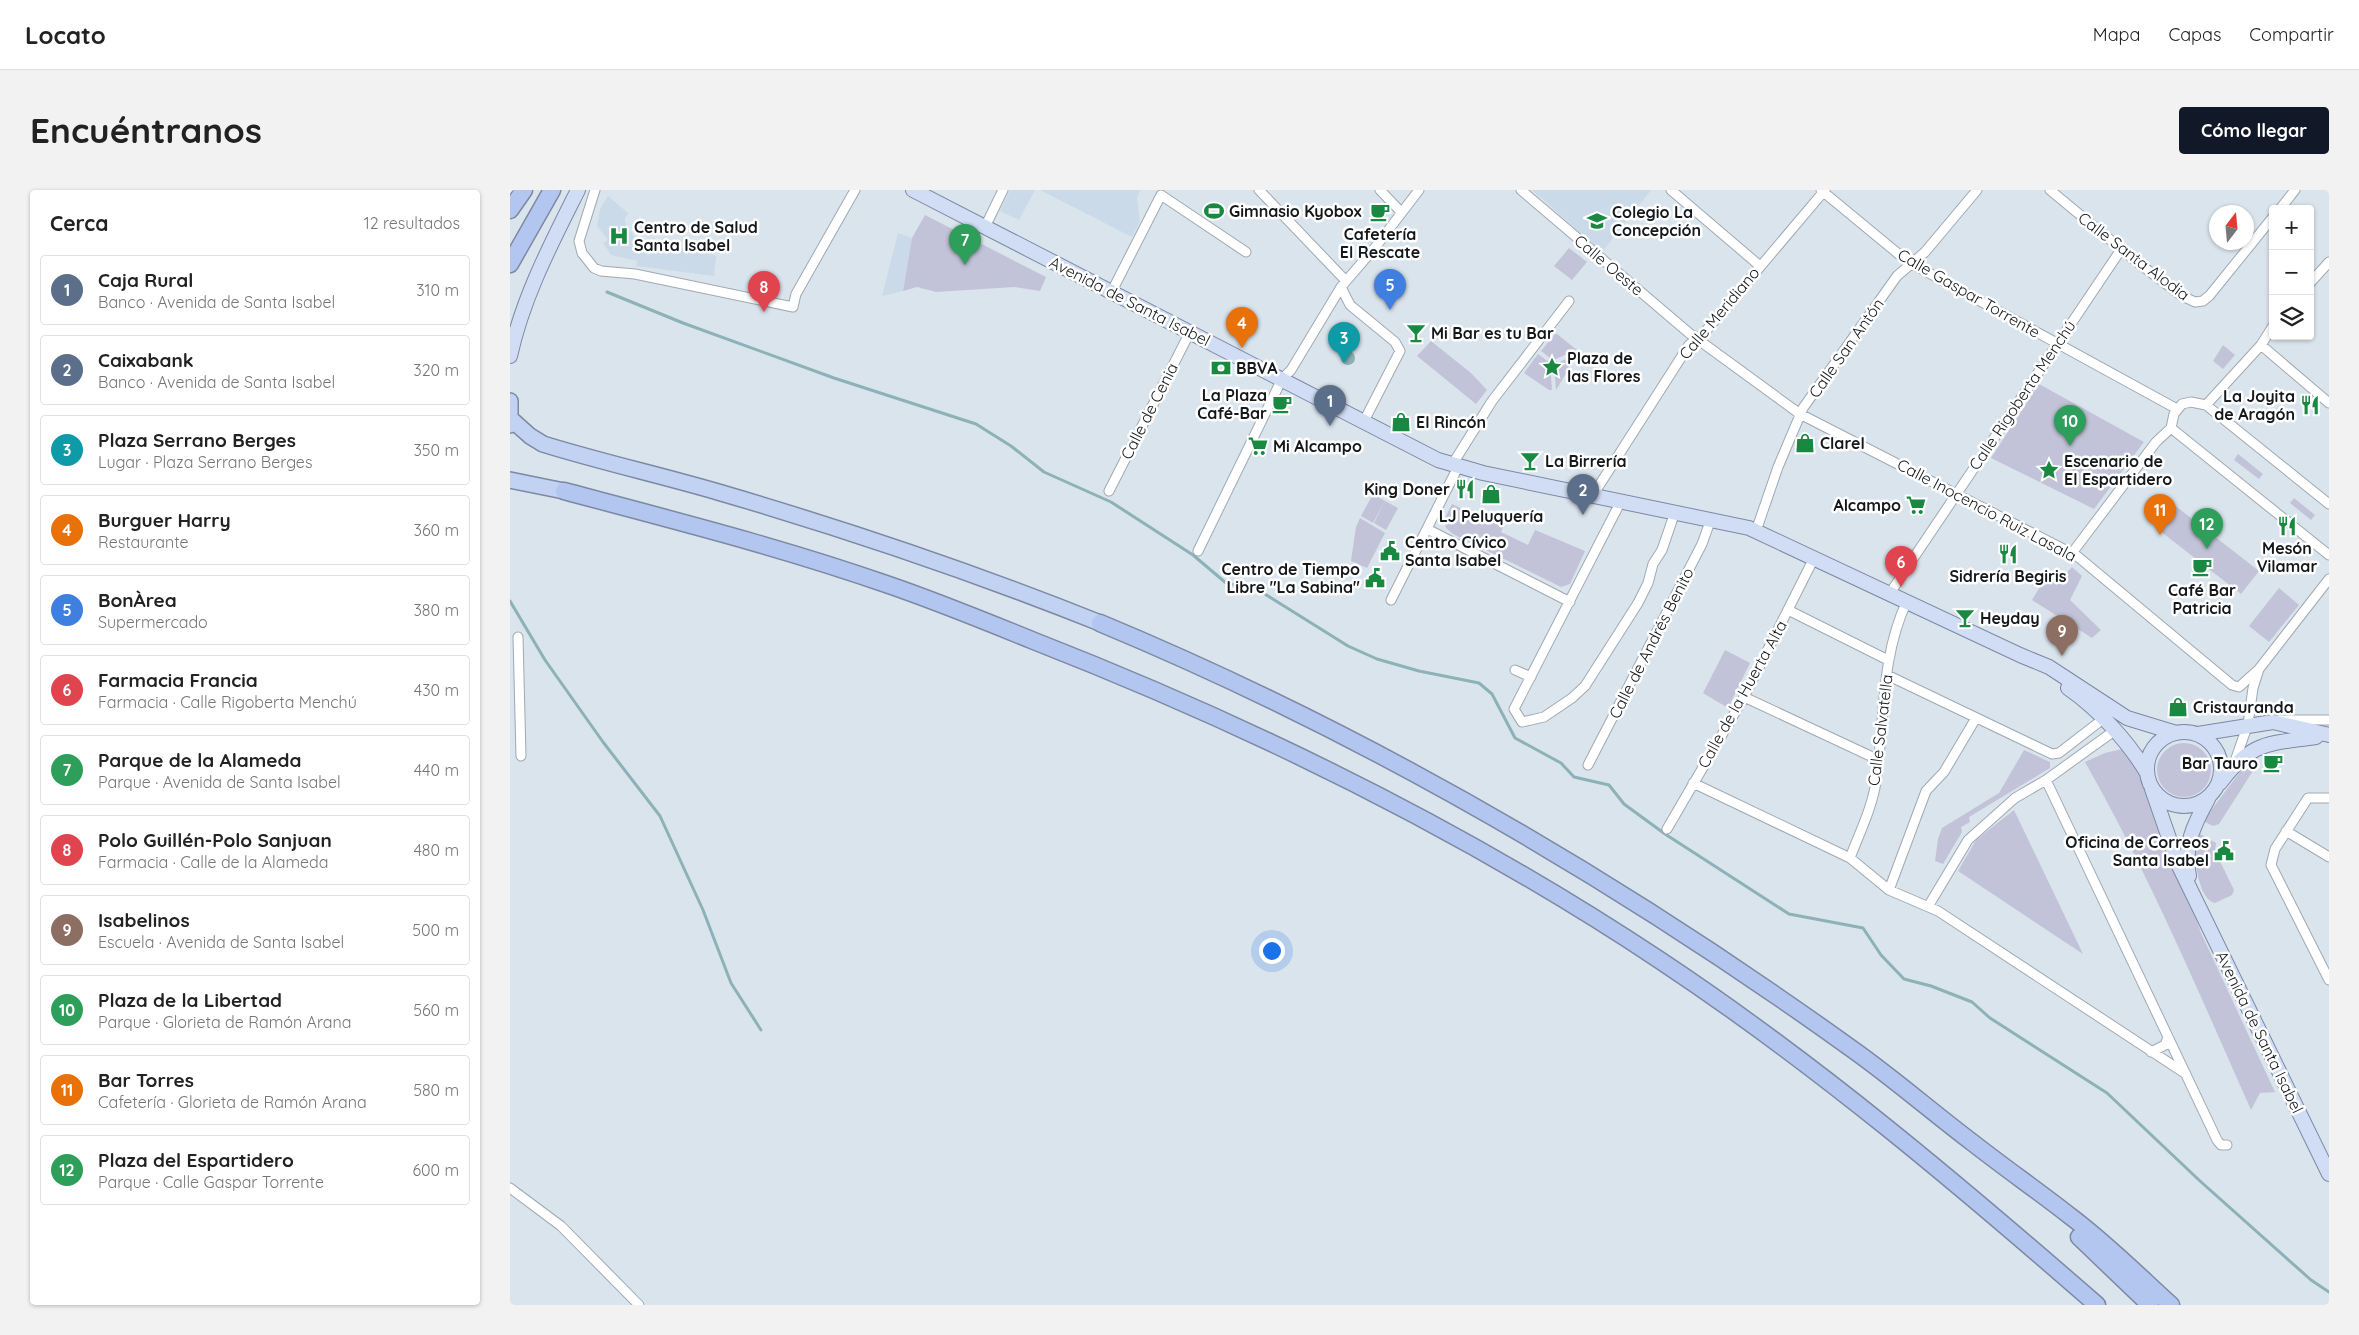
<!DOCTYPE html>
<html lang="es">
<head>
<meta charset="utf-8">
<style>
	:root { --surface:#fff; --page:#f2f2f2; --text:#222; --muted:#767676; --line:#e0e0e0; --accent:#111827 }
	body { margin:0; font-family:Quicksand,sans-serif; background:var(--page); color:var(--text) }
	.controls { position:absolute; right:15px; top:15px; display:grid; overflow:hidden; border-radius:5px; box-shadow:0 1px 4px #0004 }
	.controls button { width:45px; height:45px; display:grid; place-items:center; padding:0; border:0; border-bottom:1px solid var(--line); background:var(--surface); color:var(--text); font:25px sans-serif }
	.compass { position:absolute; left:1699px; top:15px; width:45px; height:45px; border-radius:50%; background:var(--surface); box-shadow:0 1px 4px #0004; rotate:16deg }
	.you { position:absolute; left:761px; top:760px; width:18px; height:18px; margin:-12px; border:4px solid #fff; border-radius:50%; background:#1a73e8; box-shadow:0 0 0 8px #1a73e833 }
	.badge { display:grid; place-items:center; width:32px; height:32px; border-radius:50%; background:var(--accent); color:#fff; font-size:16px; font-weight:700 }
	.pin { position:absolute; translate:-50% -41px; filter:drop-shadow(0 1px 2px #0008) }
	.pin::after { content:''; position:absolute; top:26px; width:18px; height:15px; background:inherit; clip-path:polygon(0 0,100% 0,50% 100%) }
	.list { margin:0; padding:0; list-style:none }
	h2 { display:flex; justify-content:space-between; align-items:center; height:65px; margin:0; padding:0 20px; font-size:21px }
	h2 small { font-size:16px; font-weight:400; color:var(--muted) }
	.list li { display:grid; grid-template-columns:32px 1fr auto; gap:15px; align-items:center; box-sizing:border-box; height:70px; margin:0 10px 10px; padding:0 10px; border:1px solid var(--line); border-radius:5px }
	.list b { display:block; font-size:19px; white-space:nowrap }
	.list p { margin:0; font-size:16px; white-space:nowrap; color:var(--muted) }
	.list em { font-size:16px; font-style:normal; color:var(--muted) }
	.icon { flex:none; width:28px; height:28px; fill:none; stroke:currentColor; stroke-width:2; stroke-linecap:round; stroke-linejoin:round }
	.map { position:relative; flex:none; width:1819px; height:1115px; overflow:hidden; border-radius:5px }
	header { display:flex; align-items:center; gap:30px; box-sizing:border-box; height:70px; padding:0 25px; background:var(--surface); border-bottom:1px solid var(--line) }
	header strong { font-size:24px }
	nav { display:flex; gap:28px; margin-inline-start:auto; font-size:18px }
	.intro { display:flex; align-items:center; justify-content:space-between; box-sizing:border-box; height:120px; padding:0 30px }
	h1 { margin:0; font-size:35px }
	.button { padding:12px 22px; border-radius:5px; background:var(--accent); color:#fff; font-size:18px; font-weight:700 }
	main { display:flex; gap:30px; padding:0 30px }
	aside { flex:1; background:var(--surface); border-radius:5px; box-shadow:0 1px 4px #0004 }
	.map>svg:first-child { display:block }
	.built { fill:#cadae8 }
	.green { fill:#c2c3d8 }
	.water { fill:#8cb1b7 }
	.lines { fill:none; stroke-linecap:round; stroke-linejoin:round }
	.stream { stroke:#8cb1b7; stroke-width:3 }
	.minor-casing { stroke:#a0a9b1; stroke-width:11 }
	.primary-casing { stroke:#7c89a5; stroke-width:16 }
	.trunk-casing { stroke:#7c89a5; stroke-width:18 }
	.motorway-casing { stroke:#7c89a5; stroke-width:19 }
	.minor { stroke:#fff; stroke-width:9 }
	.primary { stroke:#d1ddf5; stroke-width:14 }
	.trunk { stroke:#c2d2f2; stroke-width:15 }
	.motorway { stroke:#b3c6ef; stroke-width:16 }
	.labels { text-anchor:middle; stroke-width:5; stroke-linejoin:round; paint-order:stroke }
	.poi-label { font-size:16px; font-weight:bold; fill:#15181b; stroke:#fff; text-anchor:start }
	.street-label { font-size:16px; fill:#15181b; stroke:#fff }
</style>
</head>
<body>
<header>
<strong>Locato</strong>
<nav><a>Mapa</a><a>Capas</a><a>Compartir</a></nav>
</header>
<div class="intro"><h1>Encuéntranos</h1><a class="button">Cómo llegar</a></div>
<main>
<aside>
<h2>Cerca<small>12 resultados</small></h2>
<ul class="list">
<li><span class="badge" style="background:#5c6f8a">1</span><div><b>Caja Rural</b><p>Banco · Avenida de Santa Isabel</p></div><em>310 m</em></li>
<li><span class="badge" style="background:#5c6f8a">2</span><div><b>Caixabank</b><p>Banco · Avenida de Santa Isabel</p></div><em>320 m</em></li>
<li><span class="badge" style="background:#0f9aa8">3</span><div><b>Plaza Serrano Berges</b><p>Lugar · Plaza Serrano Berges</p></div><em>350 m</em></li>
<li><span class="badge" style="background:#e8710a">4</span><div><b>Burguer Harry</b><p>Restaurante</p></div><em>360 m</em></li>
<li><span class="badge" style="background:#3f7fe0">5</span><div><b>BonÀrea</b><p>Supermercado</p></div><em>380 m</em></li>
<li><span class="badge" style="background:#e0444e">6</span><div><b>Farmacia Francia</b><p>Farmacia · Calle Rigoberta Menchú</p></div><em>430 m</em></li>
<li><span class="badge" style="background:#2e9e5b">7</span><div><b>Parque de la Alameda</b><p>Parque · Avenida de Santa Isabel</p></div><em>440 m</em></li>
<li><span class="badge" style="background:#e0444e">8</span><div><b>Polo Guillén-Polo Sanjuan</b><p>Farmacia · Calle de la Alameda</p></div><em>480 m</em></li>
<li><span class="badge" style="background:#8d6e63">9</span><div><b>Isabelinos</b><p>Escuela · Avenida de Santa Isabel</p></div><em>500 m</em></li>
<li><span class="badge" style="background:#2e9e5b">10</span><div><b>Plaza de la Libertad</b><p>Parque · Glorieta de Ramón Arana</p></div><em>560 m</em></li>
<li><span class="badge" style="background:#e8710a">11</span><div><b>Bar Torres</b><p>Cafetería · Glorieta de Ramón Arana</p></div><em>580 m</em></li>
<li><span class="badge" style="background:#2e9e5b">12</span><div><b>Plaza del Espartidero</b><p>Parque · Calle Gaspar Torrente</p></div><em>600 m</em></li>
</ul>
</aside>
<div class="map">
<svg width="1819" height="1115" viewBox="0 0 1819 1115">
	<rect width="100%" height="100%" fill="#dae4ec"/>
	<path class="built" d="M500,0H525L509,30L490,21Z
		M530,0H630L627,8L630,31L622,47Z
		M1022,0H1141L1092,62Z
		M98,6L118,23L115,29L116,36L126,49L140,54L184,60L186,54L206,66L204,86L126,76L127,71L101,65L93,53L98,50L87,36L90,19Z
		M388,43L402,48L393,101L372,106Z"/>
	<path class="green" d="M415,25L536,87L530,101L504,97L426,102L407,97L393,101L402,48Z
		M1059,58L1077,72L1062,90L1044,76Z
		M1045,144H1047L1067,160L1043,170L1031,161Z
		M921,151L961,183L977,200L966,214L907,166Z
		M1713,155L1725,165L1713,179L1703,171Z
		M1028,164L1040,173L1042,200H1039L1014,183Z
		M1068,164L1046,200C1044,173 1043,174 1068,164Z
		M1529,194L1634,252L1584,319L1481,268Z
		M1728,264L1753,284L1749,289L1724,270Z
		M863,304L875,311L863,333L851,326Z
		M1784,308L1805,325L1801,330L1780,313Z
		M875,311L888,318L876,340L864,333Z
		M942,314L993,337L991,342L1018,355L1025,340L1075,361L1060,394L1051,397L943,344L936,338L934,330Z
		M1663,314L1749,381L1731,404L1645,337Z
		M850,328L875,343L857,378L841,371L846,337Z
		M1562,377L1572,386L1560,410L1591,440L1582,448L1522,410L1534,390L1547,393Z
		M1769,398L1789,415L1759,452L1739,436Z
		M1215,460L1240,473L1218,518L1193,503Z
		M1647 580a27 27 0 1 1 54 0a27 27 0 1 1-54 0Z
		M1612,559L1627,576L1692,745L1765,902L1750,903L1741,920C1689,803 1639,684 1575,572L1595,563Z
		M1514,560L1540,572V578L1459,627L1460,632L1451,637L1452,642L1433,674L1425,671L1428,649L1432,638L1489,603Z
		M1747,566L1748,573L1709,634L1703,636L1693,631L1733,578Z
		M1504,620L1573,764L1448,681L1466,650Z
		M1690,644L1706,653L1705,661L1724,700L1722,705L1705,713C1687,710 1681,658 1690,644Z"/>
	<path class="water" d="M831 168a7 7 0 1 1 14 0a7 7 0 1 1-14 0Z"/>
	<g class="lines">
		<path class="stream" d="M97,102L173,133L324,188L466,234L501,256L534,282L601,312L683,365L716,393L750,401L838,456L867,469L909,481L969,493L982,504L1005,548L1051,573L1064,587L1099,595L1114,614L1155,644L1279,724L1353,738L1371,765L1394,789L1421,796L1462,812L1480,828L1597,903L1690,991L1801,1090L1819,1102
			M0,411L35,470L93,552L150,626L193,720L221,793L251,840"/>
		<defs>
			<path id="minor" d="M85,0L69,51L72,63L84,78L91,81L125,84L283,117L286,104L345,0
				M749,0L836,91
				M870,0L891,22
				M1011,0L1179,143L1290,224L1567,366L1722,495L1729,497L1749,479
				M1161,0L1250,76
				M1311,0L1397,71L1667,219
				M1540,0L1627,72L1672,106L1685,112L1693,111L1700,105L1763,27
				M1770,19L1785,0
				M475,37L493,0
				M1800,93L1819,72
				M831,97L840,115L885,152L890,161L854,231
				M602,101L651,5L736,62
				M1751,155L1819,213
				M1696,215L1751,155L1763,136
				M1661,238L1664,224L1672,214L1681,212L1696,215L1819,314
				M1661,238L1819,365
				M942,275L982,211L1059,111
				M599,301L680,142
				M1083,305L1179,155L1195,142L1315,0
				M1111,311L1004,519L1012,532L1034,527L1062,508L1075,496L1128,413L1138,393L1143,374L1152,360L1165,322
				M917,339L1060,412
				M1246,341L1268,277L1293,218L1387,86L1415,62L1467,0
				M688,361L772,189L781,180L831,97L867,55L909,0
				M1562,363L1646,252L1661,238
				M1380,403L1612,58
				M881,410L948,277
				M1278,420L1378,470
				M8,447L11,566
				M1005,480L1021,487
				M1377,485L1542,564L1549,563L1593,529
				M1234,507L1369,570
				M1769,530H1819
				M1724,574L1738,534L1743,498L1749,479L1819,389
				M1078,575L1192,354L1201,329
				M1536,590L1707,950L1711,955H1717
				M1183,593L1340,668L1379,700L1428,721L1676,884
				M1819,608H1798L1765,659L1761,675L1819,790
				M1157,639L1234,507L1304,368
				M1776,641L1819,667
				M1340,668C1349,644 1362,618 1366,592C1375,531 1370,468 1397,411
				M1379,700L1416,601L1434,582L1466,528
				M1419,715L1458,650L1505,608L1536,590L1604,541
				M1641,862L1655,855L1658,847
				M0,998L51,1036L129,1115"/>
			<path id="primary" d="M403,0L928,270L973,283L1239,338L1510,465L1539,477L1617,528L1666,543
				M0,166C13,107 41,54 68,0
				M1558,498C1588,519 1618,551 1637,583
				M1637 579a37 37 0 1 1 74 0a37 37 0 1 1-74 0Z
				M1688,544L1763,532L1819,545
				M1710,593C1742,550 1759,554 1806,547
				M1642,599L1668,674L1819,984
				M1679,686C1673,657 1684,634 1698,609"/>
			<path id="trunk" d="M0,211V235
				M1,229L20,246L33,254C91,272 150,285 208,302C338,340 465,383 590,433
				M0,290L54,301"/>
			<path id="motorway" d="M0,20L14,0
				M0,74L42,0
				M54,301C162,330 270,357 376,394C426,411 475,431 524,451C744,537 954,640 1151,771C1306,874 1447,993 1587,1115
				M590,433C857,544 1107,690 1342,859C1383,888 1422,922 1463,953C1495,978 1528,1001 1560,1026C1596,1053 1628,1085 1661,1115
				M1569,1047L1640,1115"/>
		</defs>
		<use href="#minor" class="minor-casing"/>
		<use href="#primary" class="primary-casing"/>
		<use href="#trunk" class="trunk-casing"/>
		<use href="#motorway" class="motorway-casing"/>
		<use href="#minor" class="minor"/>
		<use href="#primary" class="primary"/>
		<use href="#trunk" class="trunk"/>
		<use href="#motorway" class="motorway"/>
	</g>
	<defs>
		<symbol id="stadium-bare" viewBox="-9 -9 18 18"><path d="M0-5a6.5 5 0 1 0 0 10a6.5 5 0 1 0 0-10ZM-3.5-1.8h7v3.6h-7Z" fill="#198941" stroke="#fff" stroke-width="2.5" paint-order="stroke"/></symbol>
		<symbol id="cafe-bare" viewBox="-9 -9 18 18"><path d="M-5.5-4.5H6V0H3Q3 3.5 0 3.5H-2.5Q-5.5 3.5-5.5 0ZM3-3.2v2h1.7v-2ZM-6 4.5H4V6H-6Z" fill="#198941" stroke="#fff" stroke-width="2.5" paint-order="stroke"/></symbol>
		<symbol id="school-bare" viewBox="-9 -9 18 18"><path d="M0-5L7-2L0 1L-7-2ZM-4 1L0 2.5L4 1V4Q0 6-4 4Z" fill="#198941" stroke="#fff" stroke-width="2.5" paint-order="stroke"/></symbol>
		<symbol id="hospital-bare" viewBox="-9 -9 18 18"><path d="M-5-5h3v3.5h4V-5h3V5h-3V1.5h-4V5h-3Z" fill="#198941" stroke="#fff" stroke-width="2.5" paint-order="stroke"/></symbol>
		<symbol id="bar-bare" viewBox="-9 -9 18 18"><path d="M-6-5H6L.8 .8V4.5H3.5V6h-7V4.5H-.8V.8Z" fill="#198941" stroke="#fff" stroke-width="2.5" paint-order="stroke"/></symbol>
		<symbol id="sight-bare" viewBox="-9 -9 18 18"><path d="M0-6L1.8-2.2L6-1.7L2.9 1.2L3.7 5.4L0 3.3L-3.7 5.4L-2.9 1.2L-6-1.7L-1.8-2.2Z" fill="#198941" stroke="#fff" stroke-width="2.5" paint-order="stroke"/></symbol>
		<symbol id="bank-bare" viewBox="-9 -9 18 18"><path d="M-6-4H6V4H-6ZM0-2.3a2.3 2.3 0 1 0 0 4.6a2.3 2.3 0 1 0 0-4.6Z" fill="#198941" stroke="#fff" stroke-width="2.5" paint-order="stroke"/></symbol>
		<symbol id="restaurant-bare" viewBox="-9 -9 18 18"><path d="M-5-6h1v4h1v-4h1v4h1v-4h1v5L-1.5 .5V6h-2V.5L-5-1ZM5-6V6H3V1.5H1.5Q1.5-4 5-6Z" fill="#198941" stroke="#fff" stroke-width="2.5" paint-order="stroke"/></symbol>
		<symbol id="shop-bare" viewBox="-9 -9 18 18"><path d="M-5-2.5h2.3a2.7 3.5 0 0 1 5.4 0H5L5.5 6h-11ZM-1.5-2.5h3a1.5 2.3 0 0 0-3 0Z" fill="#198941" stroke="#fff" stroke-width="2.5" paint-order="stroke"/></symbol>
		<symbol id="supermarket-bare" viewBox="-9 -9 18 18"><path d="M-6-5.5h2.5l.6 2H6L4.5 2H-2.5L-4.4-4H-6ZM-1.5 3.2a1.3 1.3 0 1 0 .1 0ZM3 3.2a1.3 1.3 0 1 0 .1 0Z" fill="#198941" stroke="#fff" stroke-width="2.5" paint-order="stroke"/></symbol>
		<symbol id="civic-bare" viewBox="-9 -9 18 18"><path d="M-.6-6.5H3V-4.5H.6V-3L4-1V1h2V6H-6V1h2V-1L-.6-3ZM-1.2 2.5V6h2.4V2.5Z" fill="#198941" stroke="#fff" stroke-width="2.5" paint-order="stroke"/></symbol>
	</defs>
	<g fill-rule="evenodd">
		<use href="#stadium-bare" x="690" y="7" width="28" height="28"/>
		<use href="#cafe-bare" x="856" y="8" width="28" height="28"/>
		<use href="#school-bare" x="1073" y="17" width="28" height="28"/>
		<use href="#hospital-bare" x="95" y="32" width="28" height="28"/>
		<use href="#bar-bare" x="892" y="129" width="28" height="28"/>
		<use href="#sight-bare" x="1028" y="163" width="28" height="28"/>
		<use href="#bank-bare" x="697" y="164" width="28" height="28"/>
		<use href="#cafe-bare" x="758" y="200" width="28" height="28"/>
		<use href="#restaurant-bare" x="1786" y="201" width="28" height="28"/>
		<use href="#shop-bare" x="877" y="218" width="28" height="28"/>
		<use href="#shop-bare" x="1281" y="239" width="28" height="28"/>
		<use href="#supermarket-bare" x="734" y="242" width="28" height="28"/>
		<use href="#bar-bare" x="1006" y="257" width="28" height="28"/>
		<use href="#sight-bare" x="1525" y="266" width="28" height="28"/>
		<use href="#restaurant-bare" x="941" y="285" width="28" height="28"/>
		<use href="#shop-bare" x="967" y="290" width="28" height="28"/>
		<use href="#supermarket-bare" x="1392" y="301" width="28" height="28"/>
		<use href="#restaurant-bare" x="1763" y="322" width="28" height="28"/>
		<use href="#civic-bare" x="866" y="347" width="28" height="28"/>
		<use href="#restaurant-bare" x="1484" y="350" width="28" height="28"/>
		<use href="#cafe-bare" x="1678" y="363" width="28" height="28"/>
		<use href="#civic-bare" x="851" y="374" width="28" height="28"/>
		<use href="#bar-bare" x="1441" y="414" width="28" height="28"/>
		<use href="#shop-bare" x="1654" y="503" width="28" height="28"/>
		<use href="#cafe-bare" x="1749" y="559" width="28" height="28"/>
		<use href="#civic-bare" x="1700" y="647" width="28" height="28"/>
	</g>
	<g class="labels">
		<g class="poi-label">
			<text x="719" y="27">Gimnasio Kyobox</text>
			<text x="1102" y="28">Colegio La<tspan x="1102" dy="18">Concepción</tspan></text>
			<text x="124" y="43">Centro de Salud<tspan x="124" dy="18">Santa Isabel</tspan></text>
			<text x="870" y="50" text-anchor="middle">Cafetería<tspan x="870" dy="18">El Rescate</tspan></text>
			<text x="921" y="149">Mi Bar es tu Bar</text>
			<text x="1057" y="174">Plaza de<tspan x="1057" dy="18">las Flores</tspan></text>
			<text x="726" y="184">BBVA</text>
			<text x="757" y="211" text-anchor="end">La Plaza<tspan x="757" dy="18">Café-Bar</tspan></text>
			<text x="1785" y="212" text-anchor="end">La Joyita<tspan x="1785" dy="18">de Aragón</tspan></text>
			<text x="906" y="238">El Rincón</text>
			<text x="1310" y="259">Clarel</text>
			<text x="763" y="262">Mi Alcampo</text>
			<text x="1035" y="277">La Birrería</text>
			<text x="1554" y="277">Escenario de<tspan x="1554" dy="18">El Espartidero</tspan></text>
			<text x="940" y="305" text-anchor="end">King Doner</text>
			<text x="1391" y="321" text-anchor="end">Alcampo</text>
			<text x="981" y="332" text-anchor="middle">LJ Peluquería</text>
			<text x="895" y="358">Centro Cívico<tspan x="895" dy="18">Santa Isabel</tspan></text>
			<text x="1777" y="364" text-anchor="middle">Mesón<tspan x="1777" dy="18">Vilamar</tspan></text>
			<text x="850" y="385" text-anchor="end">Centro de Tiempo<tspan x="850" dy="18">Libre "La Sabina"</tspan></text>
			<text x="1498" y="392" text-anchor="middle">Sidrería Begiris</text>
			<text x="1692" y="406" text-anchor="middle">Café Bar<tspan x="1692" dy="18">Patricia</tspan></text>
			<text x="1470" y="434">Heyday</text>
			<text x="1683" y="523">Cristauranda</text>
			<text x="1748" y="579" text-anchor="end">Bar Tauro</text>
			<text x="1699" y="658" text-anchor="end">Oficina de Correos<tspan x="1699" dy="18">Santa Isabel</tspan></text>
		</g>
		<g class="street-label">
			<text transform="translate(1624 66) rotate(37)" y="6">Calle Santa Alodia</text>
			<text transform="translate(1099 75) rotate(40)" y="6">Calle Oeste</text>
			<text transform="translate(1459 103) rotate(30)" y="6">Calle Gaspar Torrente</text>
			<text transform="translate(620 111) rotate(27)" y="6">Avenida de Santa Isabel</text>
			<text transform="translate(1209 123) rotate(-50)" y="6">Calle Meridiano</text>
			<text transform="translate(1336 158) rotate(-55)" y="6">Calle San Antón</text>
			<text transform="translate(1512 205) rotate(-56)" y="6">Calle Rigoberta Menchú</text>
			<text transform="translate(639 221) rotate(-63)" y="6">Calle de Cenia</text>
			<text transform="translate(1477 320) rotate(28)" y="6">Calle Inocencio Ruiz Lasala</text>
			<text transform="translate(1141 453) rotate(-63)" y="6">Calle de Andrés Benito</text>
			<text transform="translate(1232 504) rotate(-61)" y="6">Calle de la Huerta Alta</text>
			<text transform="translate(1370 540) rotate(-83)" y="6">Calle Salvatella</text>
			<text transform="translate(1750 842) rotate(64)" y="6">Avenida de Santa Isabel</text>
		</g>
	</g>
</svg>
<div class="controls">
<button>+</button>
<button>−</button>
<button><svg class="icon" aria-label="layers" viewBox="0 0 24 24"><path d="M12 4l9 5-9 5-9-5zM3 14l9 5 9-5"/></svg></button>
</div>
<svg class="compass" viewBox="-18 -18 36 36"><path d="M0-13l5 13h-10z" fill="#e53935"/><path d="M0 13l5-13h-10z" fill="#767676"/></svg>
<div class="you"></div>
<div class="pin badge" style="left:820px;top:236px;background:#5c6f8a">1</div>
<div class="pin badge" style="left:1073px;top:325px;background:#5c6f8a">2</div>
<div class="pin badge" style="left:834px;top:173px;background:#0f9aa8">3</div>
<div class="pin badge" style="left:732px;top:158px;background:#e8710a">4</div>
<div class="pin badge" style="left:880px;top:120px;background:#3f7fe0">5</div>
<div class="pin badge" style="left:1391px;top:397px;background:#e0444e">6</div>
<div class="pin badge" style="left:455px;top:75px;background:#2e9e5b">7</div>
<div class="pin badge" style="left:254px;top:122px;background:#e0444e">8</div>
<div class="pin badge" style="left:1552px;top:466px;background:#8d6e63">9</div>
<div class="pin badge" style="left:1560px;top:256px;background:#2e9e5b">10</div>
<div class="pin badge" style="left:1650px;top:345px;background:#e8710a">11</div>
<div class="pin badge" style="left:1697px;top:359px;background:#2e9e5b">12</div>
</div>
</main>
</body>
</html>
